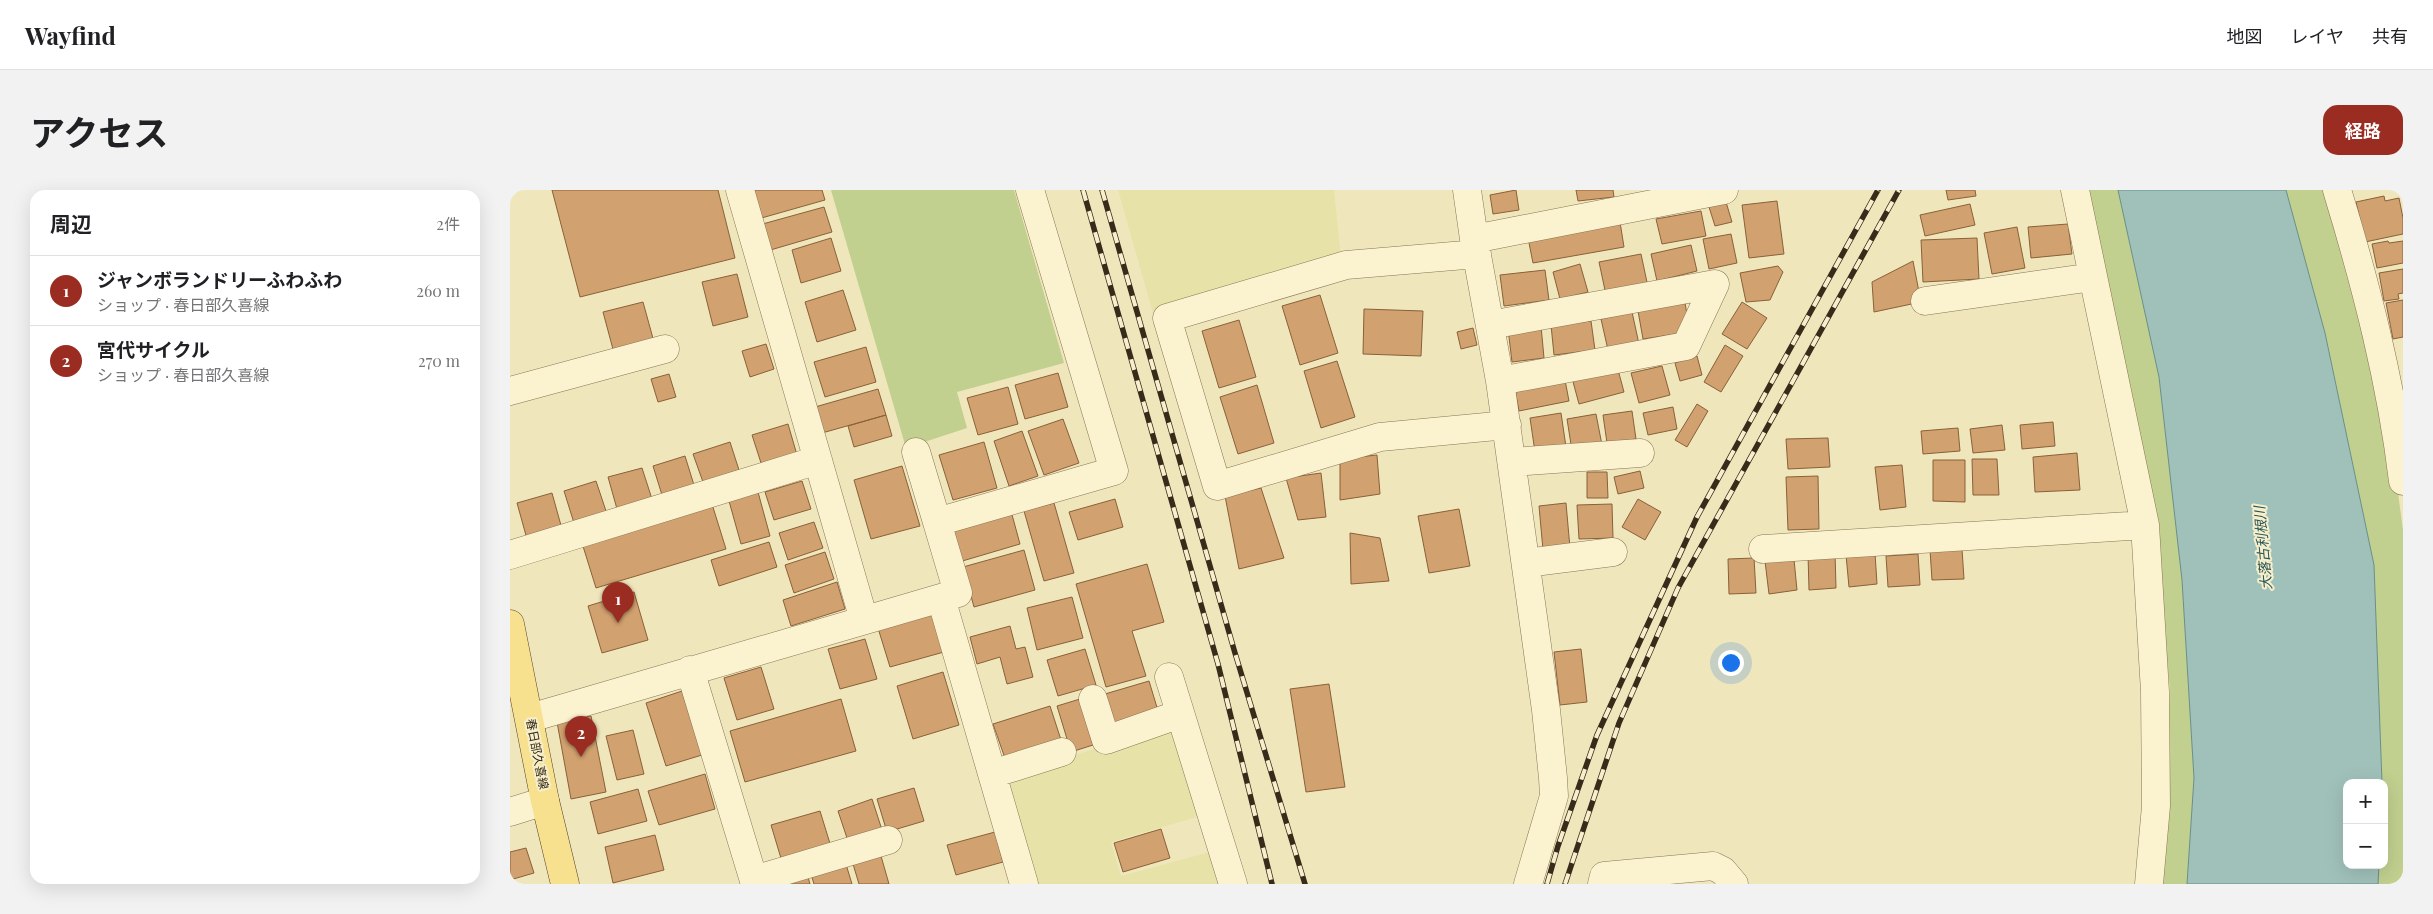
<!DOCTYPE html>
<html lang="ja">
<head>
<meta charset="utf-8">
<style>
	:root { --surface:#fff; --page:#f2f2f2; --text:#202124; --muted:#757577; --line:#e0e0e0; --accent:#9b2c21 }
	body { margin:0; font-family:"Playfair Display","Noto Sans JP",serif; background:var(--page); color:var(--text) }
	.controls { position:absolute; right:15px; bottom:15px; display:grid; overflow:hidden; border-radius:10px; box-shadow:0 5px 20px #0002 }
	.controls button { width:45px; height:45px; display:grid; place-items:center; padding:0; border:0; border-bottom:1px solid var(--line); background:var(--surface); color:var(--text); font:25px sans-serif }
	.you { position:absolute; left:1220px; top:472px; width:18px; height:18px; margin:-12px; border:4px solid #fff; border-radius:50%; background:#1a73e8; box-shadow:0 0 0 8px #1a73e833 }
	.badge { display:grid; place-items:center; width:32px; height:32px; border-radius:50%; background:var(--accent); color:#fff; font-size:16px; font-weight:700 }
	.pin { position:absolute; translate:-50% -41px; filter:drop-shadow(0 1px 2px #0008) }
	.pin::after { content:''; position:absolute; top:26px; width:18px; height:15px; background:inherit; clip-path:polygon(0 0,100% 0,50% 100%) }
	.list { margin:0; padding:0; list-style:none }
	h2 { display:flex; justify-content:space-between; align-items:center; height:65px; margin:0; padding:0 20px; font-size:21px }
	h2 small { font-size:16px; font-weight:400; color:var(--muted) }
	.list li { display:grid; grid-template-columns:32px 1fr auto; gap:15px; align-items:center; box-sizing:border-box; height:70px; padding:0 20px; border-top:1px solid var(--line) }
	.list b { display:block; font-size:19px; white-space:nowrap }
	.list p { margin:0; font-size:16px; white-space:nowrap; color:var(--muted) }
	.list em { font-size:16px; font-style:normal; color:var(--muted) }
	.map { position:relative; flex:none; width:1893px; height:694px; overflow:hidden; border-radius:15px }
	header { display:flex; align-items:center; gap:30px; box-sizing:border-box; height:70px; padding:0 25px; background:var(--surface); border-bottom:1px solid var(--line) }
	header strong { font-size:24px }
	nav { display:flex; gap:28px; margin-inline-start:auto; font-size:18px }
	.intro { display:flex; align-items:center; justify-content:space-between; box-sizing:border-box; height:120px; padding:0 30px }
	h1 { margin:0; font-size:35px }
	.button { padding:12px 22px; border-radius:15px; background:var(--accent); color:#fff; font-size:18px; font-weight:700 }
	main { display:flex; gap:30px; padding:0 30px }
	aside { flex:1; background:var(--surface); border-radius:15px; box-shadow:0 5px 20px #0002 }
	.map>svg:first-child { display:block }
	.farmland { fill:#e6e2a8 }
	.green { fill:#c1cf8f }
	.water { fill:#a0c1ba; stroke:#678f89 }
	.building { fill:#d1a16f; stroke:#896139 }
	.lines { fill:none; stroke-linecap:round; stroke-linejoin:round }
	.minor-casing { stroke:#897554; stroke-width:29 }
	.major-casing { stroke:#564229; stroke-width:29 }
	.minor { stroke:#fbf2cf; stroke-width:28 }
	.major { stroke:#f7e18f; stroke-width:28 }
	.rail-casing { stroke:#372b1a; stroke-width:5.5 }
	.rail { stroke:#f7efcb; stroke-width:4; stroke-dasharray:11; stroke-linecap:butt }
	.labels { text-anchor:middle; stroke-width:4; stroke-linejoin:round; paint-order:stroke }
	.street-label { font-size:12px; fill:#372b1a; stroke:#f7efcb }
	.water-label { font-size:14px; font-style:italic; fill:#285658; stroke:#f7efcb }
</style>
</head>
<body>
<header>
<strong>Wayfind</strong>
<nav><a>地図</a><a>レイヤ</a><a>共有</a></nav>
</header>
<div class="intro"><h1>アクセス</h1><a class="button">経路</a></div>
<main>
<aside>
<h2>周辺<small>2件</small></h2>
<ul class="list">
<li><span class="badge">1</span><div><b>ジャンボランドリーふわふわ</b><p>ショップ · 春日部久喜線</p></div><em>260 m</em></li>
<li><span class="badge">2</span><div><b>宮代サイクル</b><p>ショップ · 春日部久喜線</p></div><em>270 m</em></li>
</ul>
</aside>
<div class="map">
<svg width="1893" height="694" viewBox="0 0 1893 694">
	<rect width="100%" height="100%" fill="#f0e6bc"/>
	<path class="farmland" d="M608,0H824L831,68L643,123Z
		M663,534L690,626L601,652L611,686L700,662L709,694H523L490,589Z"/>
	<path class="green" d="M321,0H504L554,173L447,202L457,238L396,258Z
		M1576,0H1608L1649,187L1672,390L1684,588L1677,694H1648L1655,616L1660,500L1644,339Z
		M1776,0H1818L1882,259L1893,340V694H1868L1869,675H1874V593H1872L1864,375L1815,143Z"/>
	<path class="water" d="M1608,0H1776L1815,143L1864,375L1872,593H1837V675H1869L1868,694H1677L1684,588L1672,390L1649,187Z"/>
	<path class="building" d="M42,0H208L225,68L70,107Z
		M239,0H312L315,10L248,29Z
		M1006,0L1009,20L983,24L980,5Z
		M1066,0H1103L1104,7L1068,11Z
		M1436,0H1465L1466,6L1438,10Z
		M1874,6L1875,11L1889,8L1893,28V44L1855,52L1846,12Z
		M1267,11L1274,64L1239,68L1232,15Z
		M1216,12L1222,32L1205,36L1199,17Z
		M1460,14L1465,35L1415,46L1410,25Z
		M314,17L322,42L257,61L249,35Z
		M1191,21L1196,46L1152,54L1146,29Z
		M1110,32L1114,57L1023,73L1018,48Z
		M1558,34L1562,64L1521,68L1518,37Z
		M1507,37L1515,78L1482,84L1474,43Z
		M1221,44L1227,73L1199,79L1193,49Z
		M321,48L331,81L291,93L282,60Z
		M1467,48L1469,89L1413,92L1411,50Z
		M1878,51L1879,53L1893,51V73L1867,78L1862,54Z
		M1181,55L1187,81L1147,91L1141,64Z
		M1131,64L1138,97L1096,105L1089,72Z
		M1403,71L1411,112L1364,122L1362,92Z
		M1070,74L1078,102L1050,109L1043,82Z
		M1268,76L1273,82L1260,110L1236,112L1230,83Z
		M1893,79V103L1888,104L1889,109L1874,111L1869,83Z
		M1035,80L1039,110L994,116L990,85Z
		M227,84L238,127L203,136L192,92Z
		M333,100L346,140L307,152L295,112Z
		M810,105L828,163L790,175L772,116Z
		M1893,110V147L1883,149L1876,113Z
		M133,112L144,152L104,163L93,122Z
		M1232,112L1257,128L1237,159L1212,144Z
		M1175,113L1180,142L1133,149L1128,121Z
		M854,119L913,121L911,166L853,164Z
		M1122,122L1129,154L1098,160L1091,129Z
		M729,130L746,187L709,198L692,141Z
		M1081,131L1085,160L1044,165L1041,135Z
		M1031,136L1034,168L1002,172L998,139Z
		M963,138L967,155L951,159L947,142Z
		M256,154L264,179L240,187L232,161Z
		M1215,155L1233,166L1211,202L1194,192Z
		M356,157L366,192L315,207L304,172Z
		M1187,166L1192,185L1170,191L1165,173Z
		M827,171L845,227L811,238L794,181Z
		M1107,176L1114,202L1069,214L1062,188Z
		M1152,176L1160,205L1129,213L1121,183Z
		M548,183L558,217L515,229L505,195Z
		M159,184L166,207L148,212L141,189Z
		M1055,190L1059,211L1009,221L1005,200Z
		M747,195L764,253L728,264L710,207Z
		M498,197L508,234L468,245L457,208Z
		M368,199L376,225L312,243L305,217Z
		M1187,214L1198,221L1177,257L1165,250Z
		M1163,217L1167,239L1138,245L1133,223Z
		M1122,221L1126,249L1097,253L1093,225Z
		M1051,223L1056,257L1025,262L1020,228Z
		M1086,224L1092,255L1062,261L1057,229Z
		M376,225L382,246L344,257L338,236Z
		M553,229L569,273L534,285L518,241Z
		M1543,232L1545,256L1512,259L1510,235Z
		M278,234L287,265L252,276L242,245Z
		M1492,235L1495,260L1463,263L1460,239Z
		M1448,238L1450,261L1413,264L1411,241Z
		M512,241L528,286L499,296L484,251Z
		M1318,248L1320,277L1278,279L1276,249Z
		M220,252L229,280L193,292L183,264Z
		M474,252L487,298L443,310L429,265Z
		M1567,263L1570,300L1525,302L1523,267Z
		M867,265L870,304L830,310V269Z
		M175,266L184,295L152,305L143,276Z
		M1462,269H1487L1489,305H1463Z
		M1423,270H1455V312L1423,311Z
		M1392,275L1396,317L1370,320L1365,277Z
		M392,276L410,336L361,349L344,290Z
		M132,278L142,309L107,319L98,287Z
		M1130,281L1134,298L1108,304L1104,287Z
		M1077,282H1097L1098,308H1077Z
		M811,283L816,327L788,330L776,288Z
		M1308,286L1309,339L1278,340L1276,287Z
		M86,291L97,324L64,333L54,301Z
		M292,291L301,319L264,330L255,302Z
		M751,298L774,368L729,379L715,306Z
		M248,302L260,346L231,354L219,311Z
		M42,303L52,339L17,349L7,313Z
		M605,309L613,337L568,350L559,322Z
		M1128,309L1151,322L1135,350L1112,337Z
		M544,313L564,383L534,391L514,321Z
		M1056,313L1060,358L1033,360L1029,316Z
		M202,314L216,359L86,398L72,353Z
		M1102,314L1103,348L1069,349L1067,315Z
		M949,319L960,376L919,383L908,326Z
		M501,321L510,354L449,372L440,339Z
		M304,332L313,358L278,370L269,343Z
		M840,343L870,348L879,391L841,394Z
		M259,352L267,377L209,396L201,370Z
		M1283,359L1287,400L1259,404L1254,363Z
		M1452,359L1454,389L1422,390L1420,360Z
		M514,360L525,400L464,417L453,377Z
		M315,362L324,389L284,403L275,375Z
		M1325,363L1326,398L1299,400L1298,364Z
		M1365,363L1367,394L1339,397L1336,365Z
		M1408,364L1410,395L1378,397L1376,366Z
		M1244,368L1246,403L1219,404L1218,369Z
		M637,374L654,432L622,441L636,486L596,497L566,394Z
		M327,392L335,419L281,436L273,410Z
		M124,402L138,450L92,463L78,416Z
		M562,407L573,448L527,460L517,418Z
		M422,422L434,462L380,477L368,438Z
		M500,436L506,459L515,457L523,487L497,494L490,467L467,474L460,447Z
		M355,449L367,489L330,499L318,459Z
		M575,459L586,495L548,506L537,470Z
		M1071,459L1077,512L1050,515L1044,462Z
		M251,477L264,519L227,530L214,488Z
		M433,482L449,535L403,549L387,496Z
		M639,491L649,524L606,537L595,504Z
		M819,494L835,597L796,602L780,499Z
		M172,501L192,565L156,576L136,513Z
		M331,509L346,561L235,592L220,541Z
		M570,509L583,555L561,562L547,516Z
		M540,516L552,553L496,571L483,534Z
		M81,526L96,602L61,609L47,532Z
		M123,540L134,584L107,590L96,546Z
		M195,584L205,619L149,635L138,601Z
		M404,598L414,631L377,642L367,609Z
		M128,599L137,631L88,644L80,612Z
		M362,609L373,643L339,654L328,621Z
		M310,621L322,660L273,675L261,635Z
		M651,639L660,668L613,682L604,653Z
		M485,642L493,672L446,685L437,655Z
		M145,645L154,680L103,693L95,657Z
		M16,658L24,683L0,690V662Z
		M371,666L379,694H349L343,674Z
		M335,671L342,694H304L300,681Z
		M296,680L300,694H265Z"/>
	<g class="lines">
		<defs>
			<path id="minor" d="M230,0L354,430
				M957,0L964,49L990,191L1036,520L1043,588L1044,606L1018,694
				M1565,0L1635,335L1645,502L1646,616L1639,694
				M1827,0C1856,95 1881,191 1893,291
				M964,49L1214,0
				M967,64L836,75L657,128L707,296L870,247L997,235
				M1415,111L1583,87
				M980,135L1205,94L1176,156L990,191
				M0,201L155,159
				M406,262L427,332
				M1002,272L1130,263
				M1253,359L1635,335
				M0,365L308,270
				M1016,373L1103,362
				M431,408L514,694
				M180,480L245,694
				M659,487L723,694
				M583,509L596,550L670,524
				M20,528L448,403L427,332L604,281L520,0
				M482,584L552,562
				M0,622L35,611
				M244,690L378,650
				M1092,694L1094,686L1203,676L1213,681L1224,694"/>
			<path id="major" d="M0,434L35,611L55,694"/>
		</defs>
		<use href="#minor" class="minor-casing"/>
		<use href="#major" class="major-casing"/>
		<use href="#minor" class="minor"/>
		<use href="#major" class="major"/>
		<defs>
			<path id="rail" d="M573,0L708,474L762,694
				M592,0L725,463L795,694
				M1037,694L1048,656L1087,545L1187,327L1368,0
				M1055,694L1109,533L1168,398L1389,0"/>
		</defs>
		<use href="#rail" class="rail-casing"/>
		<use href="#rail" class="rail"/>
	</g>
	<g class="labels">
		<g class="street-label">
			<text transform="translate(27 564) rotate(79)" y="4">春日部久喜線</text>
		</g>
		<g class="water-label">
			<text transform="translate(1753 358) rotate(-95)" y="5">大落古利根川</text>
		</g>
	</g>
</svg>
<div class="controls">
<button>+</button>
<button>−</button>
</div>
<div class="you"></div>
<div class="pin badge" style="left:108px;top:433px">1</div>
<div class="pin badge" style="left:71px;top:567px">2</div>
</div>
</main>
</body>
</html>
